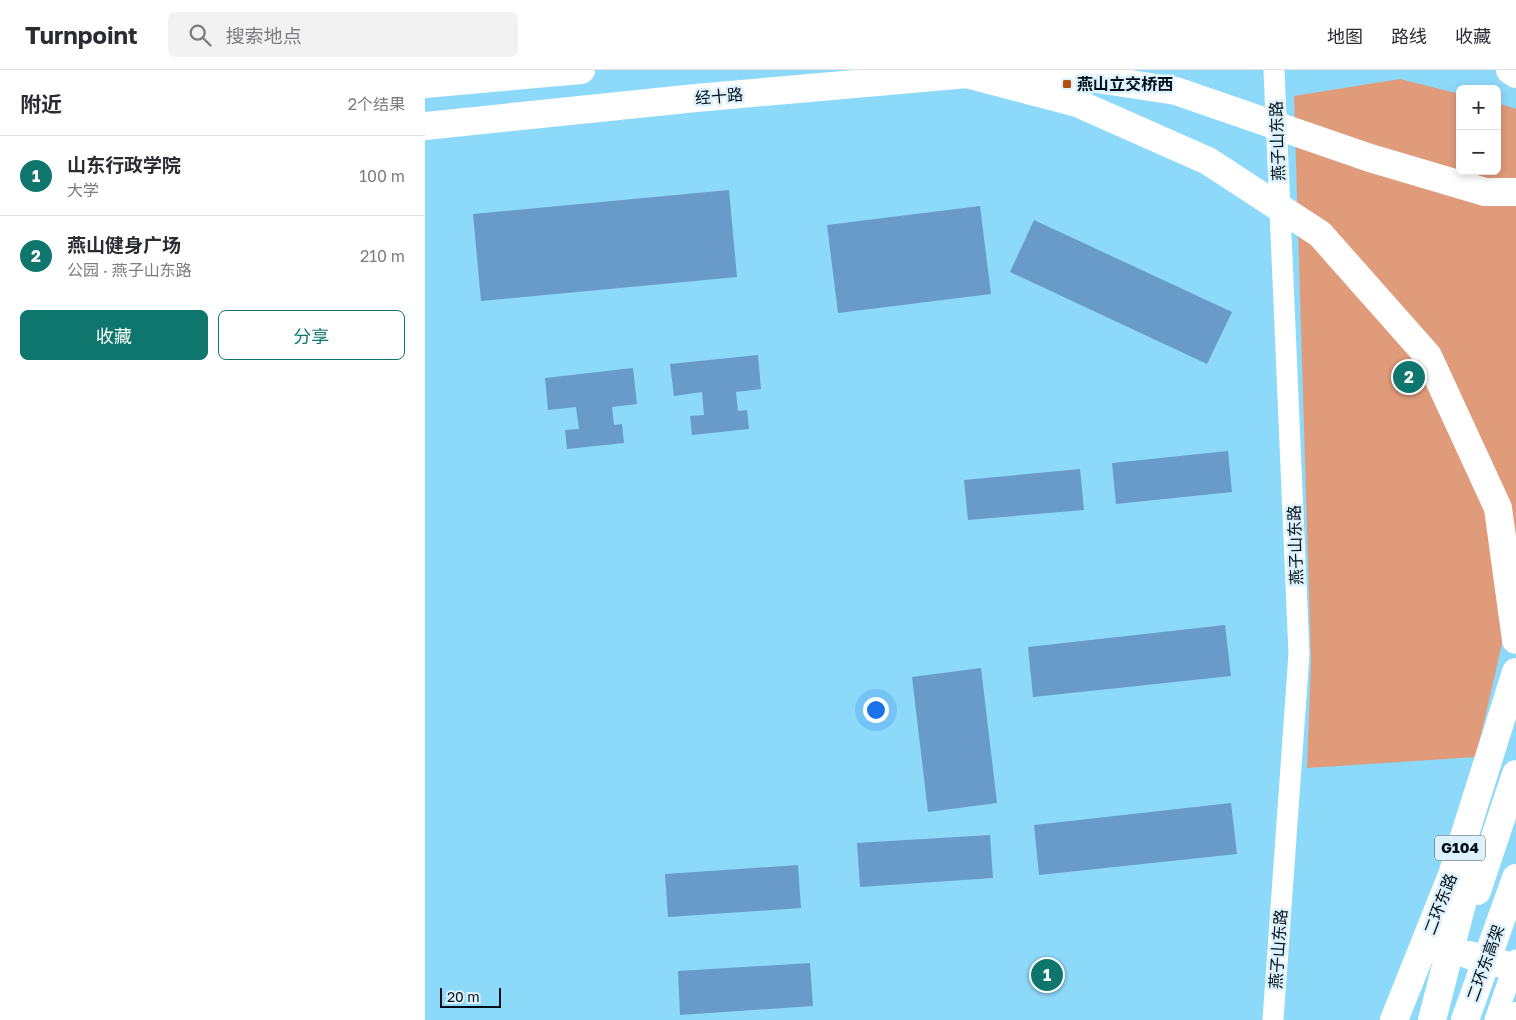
<!DOCTYPE html>
<html lang="zh">
<head>
<meta charset="utf-8">
<style>
	:root { --surface:#fff; --page:#f2f2f3; --text:#2b2b33; --muted:#7c7c81; --line:#e1e1e2; --accent:#0f766e }
	body { margin:0; font-family:"Golos Text","Noto Sans SC",sans-serif; background:var(--page); color:var(--text) }
	.controls { position:absolute; right:15px; top:15px; display:grid; overflow:hidden; border-radius:8px; box-shadow:0 2px 8px #0003 }
	.controls button { width:45px; height:45px; display:grid; place-items:center; padding:0; border:0; border-bottom:1px solid var(--line); background:var(--surface); color:var(--text); font:25px sans-serif }
	.scale { position:absolute; left:15px; bottom:12px; width:61px; box-sizing:border-box; padding-left:5px; border:2px solid #000f18; border-top:0; font-size:14px; line-height:18px; white-space:nowrap; color:#000f18; -webkit-text-stroke:4px #ddf2fc; paint-order:stroke }
	.you { position:absolute; left:450px; top:639px; width:18px; height:18px; margin:-12px; border:4px solid #fff; border-radius:50%; background:#1a73e8; box-shadow:0 0 0 8px #1a73e833 }
	.badge { display:grid; place-items:center; width:32px; height:32px; border-radius:50%; background:var(--accent); color:#fff; font-size:16px; font-weight:700 }
	.pin { position:absolute; translate:-50% -50%; border:2px solid #fff; box-shadow:0 1px 5px #0006 }
	.list { margin:0; padding:0; list-style:none }
	h2 { display:flex; justify-content:space-between; align-items:center; height:65px; margin:0; padding:0 20px; font-size:21px }
	h2 small { font-size:16px; font-weight:400; color:var(--muted) }
	.list li { display:grid; grid-template-columns:32px 1fr auto; gap:15px; align-items:center; box-sizing:border-box; height:80px; padding:0 20px; border-top:1px solid var(--line) }
	.list b { display:block; font-size:19px; white-space:nowrap }
	.list p { margin:0; font-size:16px; white-space:nowrap; color:var(--muted) }
	.list em { font-size:16px; font-style:normal; color:var(--muted) }
	.actions { display:flex; gap:10px; padding:15px 20px }
	.actions a { flex:1; padding:11px 0; border:1px solid var(--accent); border-radius:8px; text-align:center; font-size:18px; color:var(--accent) }
	.actions .main { background:var(--accent); color:#fff }
	.icon { flex:none; width:28px; height:28px; fill:none; stroke:currentColor; stroke-width:2; stroke-linecap:round; stroke-linejoin:round }
	.map { position:relative; flex:none; width:1091px; height:950px; overflow:hidden }
	header { display:flex; align-items:center; gap:30px; box-sizing:border-box; height:70px; padding:0 25px; background:var(--surface); border-bottom:1px solid var(--line) }
	header strong { font-size:24px }
	nav { display:flex; gap:28px; margin-inline-start:auto; font-size:18px }
	.search { width:350px; height:45px; background:var(--page); display:flex; align-items:center; gap:12px; box-sizing:border-box; padding:0 18px; border-radius:8px; color:var(--muted); font-size:19px }
	main { display:flex }
	aside { flex:1; background:var(--surface) }
	.map>svg:first-child { display:block }
	.green { fill:#e09b7a }
	.building { fill:#689bc8 }
	.lines { fill:none; stroke-linecap:round; stroke-linejoin:round }
	.minor { stroke:#fff; stroke-width:21 }
	.major { stroke:#fff; stroke-width:28 }
	.highway { stroke:#fff; stroke-width:28 }
	.poi-dot { fill:#b04e0f; stroke:#ddf2fc; stroke-width:2 }
	.labels { text-anchor:middle; stroke-width:5; stroke-linejoin:round; paint-order:stroke }
	.shield { fill:#ddf2fc; stroke:#42535c; stroke-width:1 }
	.shield-label { font-size:15px; font-weight:bold; fill:#000f18 }
	.poi-label { font-size:16px; font-weight:bold; fill:#000f18; stroke:#ddf2fc; text-anchor:start }
	.street-label { font-size:16px; fill:#000f18; stroke:#ddf2fc }
</style>
</head>
<body>
<header>
<strong>Turnpoint</strong>
<div class="search"><svg class="icon" aria-label="search" viewBox="0 0 24 24"><circle cx="10" cy="10" r="6"/><path d="M15 15l6 6"/></svg>搜索地点</div>
<nav><a>地图</a><a>路线</a><a>收藏</a></nav>
</header>
<main>
<aside>
<h2>附近<small>2个结果</small></h2>
<ul class="list">
<li><span class="badge">1</span><div><b>山东行政学院</b><p>大学</p></div><em>100 m</em></li>
<li><span class="badge">2</span><div><b>燕山健身广场</b><p>公园 · 燕子山东路</p></div><em>210 m</em></li>
</ul>
<div class="actions"><a class="main">收藏</a><a>分享</a></div>
</aside>
<div class="map">
<svg width="1091" height="950" viewBox="0 0 1091 950">
	<rect width="100%" height="100%" fill="#8dd9fa"/>
	<path class="green" d="M975,9L1035,24V101H1072V33L1091,39V513L1051,687L882,698L886,591L869,26Z"/>
	<path class="building" d="M304,120L312,207L56,231L48,144Z
		M555,136L566,224L413,243L402,155Z
		M609,150L807,242L782,294L585,202Z
		M333,285L336,319L311,322L313,341L322,340L324,359L267,365L265,346L279,345L277,322L249,326L245,294Z
		M208,298L212,334L187,337L189,355L197,354L199,373L142,379L140,360L154,359L151,337L123,340L120,308Z
		M803,381L807,422L691,434L687,393Z
		M655,399L659,440L543,450L539,410Z
		M800,555L806,606L608,627L603,577Z
		M556,598L572,733L503,742L487,607Z
		M806,733L812,784L614,805L609,755Z
		M565,765L568,808L435,817L432,773Z
		M373,795L376,838L243,847L240,804Z
		M385,893L388,936L255,945L253,901Z"/>
	<g class="lines">
		<path class="minor" d="M848,950L874,584L849,0
			M1070,950L1091,890"/>
		<path class="major" d="M0,56L271,28L588,0"/>
		<path class="highway" d="M526,0L652,33L783,91L895,164L1003,286L1073,438L1091,570
			M613,0L751,21L945,88L1060,122H1091
			M1085,0L1091,4
			M0,14L156,0
			M1052,821L1091,704
			M1044,885L1091,898
			M969,950L1027,805L1091,602
			M1007,950L1047,795
			M1040,950L1091,808
			M1090,950L1091,946"/>
	</g>
	<rect class="poi-dot" x="637" y="9" width="10" height="10" rx="2.5"/>
	<g class="labels">
		<rect class="shield" x="1010" y="765.5" width="50" height="25" rx="4"/>
		<g class="shield-label">
			<text x="1035" y="783">G104</text>
		</g>
		<g class="poi-label">
			<text x="652" y="20">燕山立交桥西</text>
		</g>
		<g class="street-label">
			<text transform="translate(294 26) rotate(-5)" y="6">经十路</text>
			<text transform="translate(852 71) rotate(-92)" y="6">燕子山东路</text>
			<text transform="translate(870 475) rotate(-92)" y="6">燕子山东路</text>
			<text transform="translate(1015 834) rotate(-69)" y="6">二环东路</text>
			<text transform="translate(853 879) rotate(-86)" y="6">燕子山东路</text>
			<text transform="translate(1060 893) rotate(-70)" y="6">二环东高架</text>
		</g>
	</g>
</svg>
<div class="controls">
<button>+</button>
<button>−</button>
</div>
<div class="scale">20 m</div>
<div class="you"></div>
<div class="pin badge" style="left:622px;top:905px">1</div>
<div class="pin badge" style="left:984px;top:307px">2</div>
</div>
</main>
</body>
</html>
